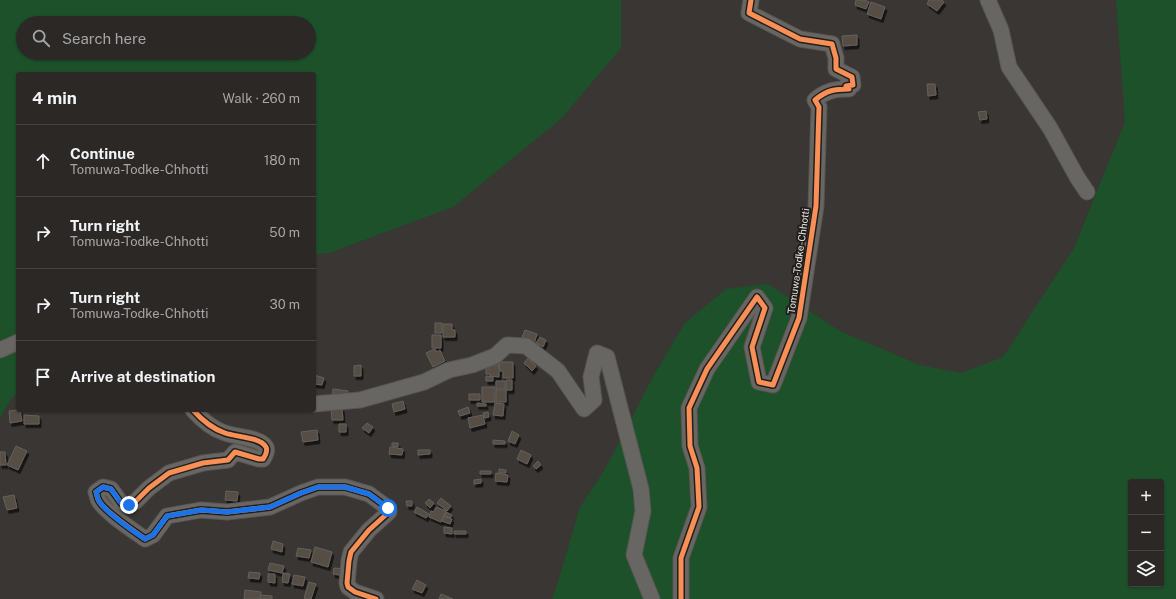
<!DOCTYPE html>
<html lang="en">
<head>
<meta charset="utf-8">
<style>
	:root { --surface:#2b2826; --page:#33302e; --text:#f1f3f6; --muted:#a6a6a7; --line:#474443 }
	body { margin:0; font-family:"Public Sans",sans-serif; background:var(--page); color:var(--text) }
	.controls { position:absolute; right:12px; bottom:12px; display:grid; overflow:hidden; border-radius:4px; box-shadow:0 1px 3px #0004 }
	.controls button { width:36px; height:36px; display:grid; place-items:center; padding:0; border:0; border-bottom:1px solid var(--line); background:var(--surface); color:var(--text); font:20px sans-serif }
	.stop { position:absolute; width:12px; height:12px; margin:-9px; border:3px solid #1a73e8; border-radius:50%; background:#fff }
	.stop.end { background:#1a73e8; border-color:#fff; box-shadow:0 1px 4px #0008 }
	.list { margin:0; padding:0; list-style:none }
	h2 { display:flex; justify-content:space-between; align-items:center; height:52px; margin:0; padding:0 16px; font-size:17px }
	h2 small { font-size:13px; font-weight:400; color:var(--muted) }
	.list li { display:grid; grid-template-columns:26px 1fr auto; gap:12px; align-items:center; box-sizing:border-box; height:72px; padding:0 16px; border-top:1px solid var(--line) }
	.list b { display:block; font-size:15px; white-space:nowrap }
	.list p { margin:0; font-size:13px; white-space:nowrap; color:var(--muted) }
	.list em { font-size:13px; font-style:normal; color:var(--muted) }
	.icon { flex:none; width:22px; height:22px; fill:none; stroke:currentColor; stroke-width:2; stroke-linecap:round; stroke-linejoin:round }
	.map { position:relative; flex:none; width:1176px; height:599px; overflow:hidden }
	.search { position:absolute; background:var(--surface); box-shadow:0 1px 3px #0004; left:16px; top:16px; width:300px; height:44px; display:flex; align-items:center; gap:10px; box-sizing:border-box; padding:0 14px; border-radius:22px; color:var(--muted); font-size:15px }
	.panel { position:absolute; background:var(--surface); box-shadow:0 1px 3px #0004; left:16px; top:72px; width:300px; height:340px; border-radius:4px }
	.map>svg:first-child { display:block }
	.green { fill:#1c512a; fill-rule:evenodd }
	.building { fill:#564d45; stroke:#63615e; filter:url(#shadow) }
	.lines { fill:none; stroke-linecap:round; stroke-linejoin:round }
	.minor-casing { stroke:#585452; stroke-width:17 }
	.minor { stroke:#686663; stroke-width:15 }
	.cycleway-casing { stroke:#211e1b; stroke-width:8 }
	.cycleway { stroke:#f78f57; stroke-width:5 }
	.route { stroke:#1a73e8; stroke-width:5 }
	.labels { text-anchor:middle; stroke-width:4; stroke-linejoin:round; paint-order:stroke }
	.street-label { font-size:10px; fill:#e5e1dd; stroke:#211e1b }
</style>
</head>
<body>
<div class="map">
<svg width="1176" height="599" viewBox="0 0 1176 599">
	<defs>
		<filter id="shadow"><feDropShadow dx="2" dy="3.5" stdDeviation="0" flood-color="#0009"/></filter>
	</defs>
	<rect width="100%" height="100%" fill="#393633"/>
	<path class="green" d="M0,0H621V48L562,118L453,207L329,253L314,254V74H18V393L11,399L0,418ZM23,23H309V53H23Z
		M1116,0H1176V599H552L557,585L580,507L605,469L655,373L685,323L726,289L768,284L840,331L920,365L961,373L1003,357L1074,248L1125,122ZM1131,482H1161V584H1131Z"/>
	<path class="building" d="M856,0H864L869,2L866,9L855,5Z
		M929,0H942L944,2L937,11L927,4Z
		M871,2L885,7L881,19L867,14Z
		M857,35V45L843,46L842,36Z
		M927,84H935L936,95L928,96Z
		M986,111L987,119L980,120L978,112Z
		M435,323H442V333H435Z
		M443,324H452V330H455V337H443Z
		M525,330L537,334L534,344L521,340Z
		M432,335H441V348H432Z
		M540,337L546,340L543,347L536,343Z
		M435,349L437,352L440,350L445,361L433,367L426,353Z
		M528,358L536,366L532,371L524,363Z
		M499,362H513V378H503V371H500Z
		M361,365V376H354V366Z
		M486,365H499V377L490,376V374H486Z
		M314,375L324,378L322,385L314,384Z
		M486,376L493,377V381H486Z
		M506,380H512V390H506Z
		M496,381H505V389H496Z
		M482,387H495V402H482Z
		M333,389L348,391L347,399L332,397Z
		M496,390H506V402H496Z
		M469,394H480V400H469Z
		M403,401L405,409L394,412L392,404Z
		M477,403L486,404V406H477Z
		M495,403L504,404L503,416L493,415Z
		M468,407L470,413L460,416L458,411Z
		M342,408L343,420H332L331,409Z
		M18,410H20L22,421L10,423L9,411Z
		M488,412L489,417L485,418L483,413Z
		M24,415L39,416V424H24Z
		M483,415L485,424L470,428L468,418Z
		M367,423L373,427L369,433L362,428Z
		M339,424H346V432H339Z
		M317,430L318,440L303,442L301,432Z
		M512,431L519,435L515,444L508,441Z
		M493,440L505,441V444H493Z
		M392,443H398V447L392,446Z
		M16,446L27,451L18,470L7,465Z
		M390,447L403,449L402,455L389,454Z
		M418,450H430V454L418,455Z
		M521,450L531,455L527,464L517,459Z
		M0,452H5L6,465H0Z
		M538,461L541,465L536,469L533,466Z
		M499,469L506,470V473H499Z
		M480,471H491V474H480Z
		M496,473L508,475L507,482L495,481Z
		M481,479V483L474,484V480Z
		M226,491L238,492L237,501L225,500Z
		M14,495L17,508L7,510L3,497Z
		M441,498L451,506L447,511L437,503Z
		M429,499L434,503L430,508L425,503Z
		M406,501H412V506H407Z
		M417,507L429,514L426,518L414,512Z
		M436,507L446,511L441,522L429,517L431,511L434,512Z
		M446,512L452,515L450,518L445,516Z
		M444,516L452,519L450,524L442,521Z
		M444,527L452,528V534L444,533Z
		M454,531H466V534H454Z
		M273,541L283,544L282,552L271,549Z
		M315,547L332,552L328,567L311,562Z
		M298,548L311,550L309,558L296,556Z
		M270,563L284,566L282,573L268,570Z
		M334,568L346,569L345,576L333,574Z
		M249,572L260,573L259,579L248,578Z
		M283,573L290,574L288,583L282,582Z
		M268,574H275V583L268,582Z
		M294,575L305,577L303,586L292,584Z
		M417,580L426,585L422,593L412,589Z
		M309,582L316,584L311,599H306L304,598Z
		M245,590L261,592L260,599H244Z
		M441,594L453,599H439Z
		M261,595L272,596V599H260Z"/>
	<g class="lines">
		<defs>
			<path id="minor" d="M988,0L1001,30L1009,67L1050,128L1077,177L1087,192
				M0,350L18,342
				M314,404L360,400L424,382L449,370L472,365L495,356L507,345L526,346L558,371L584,409L594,400L591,377L597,353L607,357L641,489L643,511L634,555L652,599
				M193,410C201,419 213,429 225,433C236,437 260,437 266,447C268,451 265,456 263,459H259L235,452L228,460L203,463L169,473L149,488L136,501L129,505L121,503L111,489L103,487L96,492C97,494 97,498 99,501C105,512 134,531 145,539L153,535L167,516L201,510L227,512L270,507L301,493L318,487H345L369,494L388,508L389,512L369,530L351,552L349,561L347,583L348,587L355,592L376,599
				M681,599V558L699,507L697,468L690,446L689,408L707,369L757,297L765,308L752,347L759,382L773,385L799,318L816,206L819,107L815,100C827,90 835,89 849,89L846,86L853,85L852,77L836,69V58L832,44L800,39L749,13L751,0"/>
		</defs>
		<use href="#minor" class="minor-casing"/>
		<use href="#minor" class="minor"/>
		<defs>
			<path id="cycleway" d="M193,410C201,419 213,429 225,433C236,437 260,437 266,447C268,451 265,456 263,459H259L235,452L228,460L203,463L169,473L149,488L136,501L129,505L121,503L111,489L103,487L96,492C97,494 97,498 99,501C105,512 134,531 145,539L153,535L167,516L201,510L227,512L270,507L301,493L318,487H345L369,494L388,508L389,512L369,530L351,552L349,561L347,583L348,587L355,592L376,599
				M681,599V558L699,507L697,468L690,446L689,408L707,369L757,297L765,308L752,347L759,382L773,385L799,318L816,206L819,107L815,100C827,90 835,89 849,89L846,86L853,85L852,77L836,69V58L832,44L800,39L749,13L751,0"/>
		</defs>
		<use href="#cycleway" class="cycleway-casing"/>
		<use href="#cycleway" class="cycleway"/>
	</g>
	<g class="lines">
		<path class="route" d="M129,505L121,503L111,489L103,487L96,492C97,494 97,498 99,501C106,513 133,531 145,539L153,535L167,516L202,510L227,512L270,507L301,493L318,487H345L369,494L388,508"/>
	</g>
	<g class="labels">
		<g class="street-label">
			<text transform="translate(798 261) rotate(-82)" y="4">Tomuwa-Todke-Chhotti</text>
		</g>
	</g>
</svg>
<div class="controls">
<button>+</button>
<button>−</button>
<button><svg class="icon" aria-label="layers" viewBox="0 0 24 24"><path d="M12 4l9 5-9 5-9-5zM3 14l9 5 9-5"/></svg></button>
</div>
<div class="stop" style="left:388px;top:508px"></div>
<div class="stop end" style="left:129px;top:505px"></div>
<div class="search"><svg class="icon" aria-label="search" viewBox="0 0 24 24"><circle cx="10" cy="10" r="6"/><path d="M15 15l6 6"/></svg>Search here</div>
<section class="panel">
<h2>4 min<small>Walk · 260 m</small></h2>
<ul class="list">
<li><svg class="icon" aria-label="ahead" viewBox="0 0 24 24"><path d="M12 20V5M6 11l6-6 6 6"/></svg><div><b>Continue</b><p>Tomuwa-Todke-Chhotti</p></div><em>180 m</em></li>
<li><svg class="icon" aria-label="right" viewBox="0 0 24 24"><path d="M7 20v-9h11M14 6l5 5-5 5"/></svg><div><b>Turn right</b><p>Tomuwa-Todke-Chhotti</p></div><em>50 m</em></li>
<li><svg class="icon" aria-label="right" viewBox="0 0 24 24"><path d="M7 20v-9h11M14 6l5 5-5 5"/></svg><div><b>Turn right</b><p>Tomuwa-Todke-Chhotti</p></div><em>30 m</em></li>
<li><svg class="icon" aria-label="arrive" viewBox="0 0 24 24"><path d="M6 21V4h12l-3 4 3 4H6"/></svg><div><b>Arrive at destination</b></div></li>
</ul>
</section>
</div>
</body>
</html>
